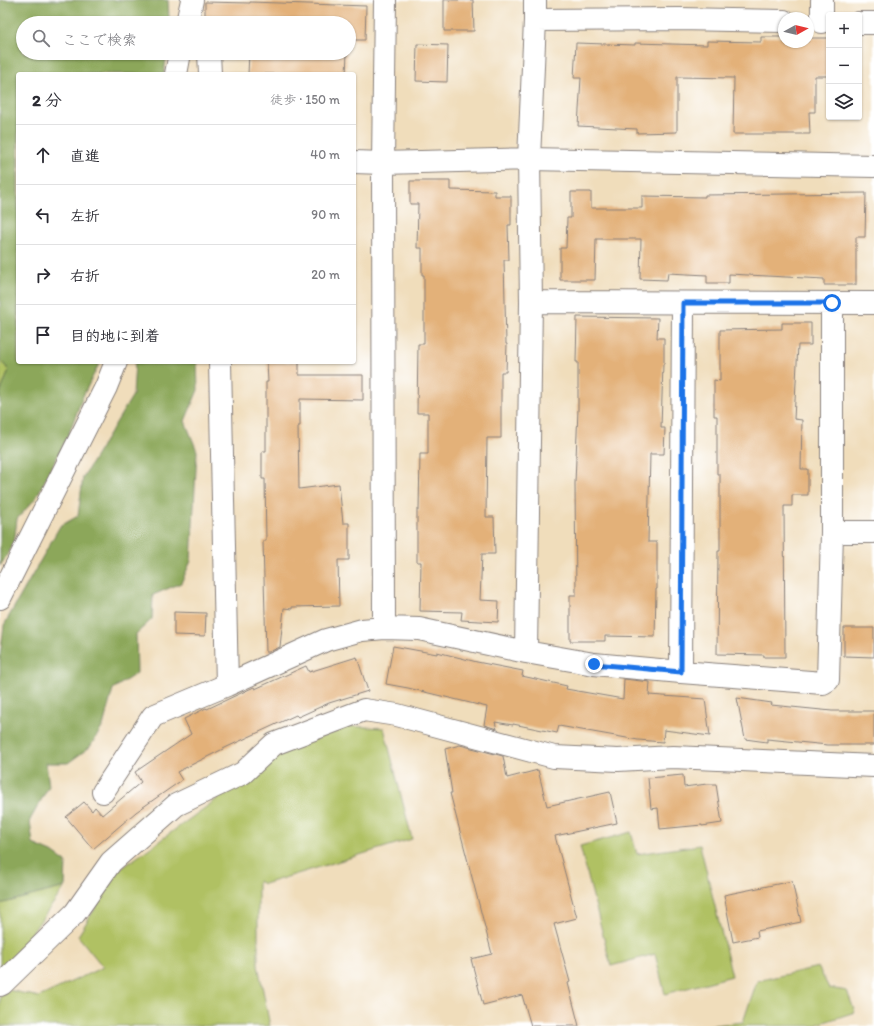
<!DOCTYPE html>
<html lang="ja">
<head>
<meta charset="utf-8">
<style>
	:root { --surface:#fff; --page:#f2f2f3; --text:#2b2b33; --muted:#7c7c81; --line:#e1e1e2 }
	body { margin:0; font-family:Itim,"Klee One",sans-serif; background:var(--page); color:var(--text) }
	.controls { position:absolute; right:12px; top:12px; display:grid; overflow:hidden; border-radius:4px; box-shadow:0 1px 3px #0004 }
	.controls button { width:36px; height:36px; display:grid; place-items:center; padding:0; border:0; border-bottom:1px solid var(--line); background:var(--surface); color:var(--text); font:20px sans-serif }
	.compass { position:absolute; left:778px; top:12px; width:36px; height:36px; border-radius:50%; background:var(--surface); box-shadow:0 1px 3px #0004; rotate:82deg }
	.stop { position:absolute; width:12px; height:12px; margin:-9px; border:3px solid #1a73e8; border-radius:50%; background:#fff }
	.stop.end { background:#1a73e8; border-color:#fff; box-shadow:0 1px 4px #0008 }
	.list { margin:0; padding:0; list-style:none }
	h2 { display:flex; justify-content:space-between; align-items:center; height:52px; margin:0; padding:0 16px; font-size:17px }
	h2 small { font-size:13px; font-weight:400; color:var(--muted) }
	.list li { display:grid; grid-template-columns:26px 1fr auto; gap:12px; align-items:center; box-sizing:border-box; height:60px; padding:0 16px; border-top:1px solid var(--line) }
	.list b { display:block; font-size:15px; white-space:nowrap }
	.list em { font-size:13px; font-style:normal; color:var(--muted) }
	.icon { flex:none; width:22px; height:22px; fill:none; stroke:currentColor; stroke-width:2; stroke-linecap:round; stroke-linejoin:round }
	.map { position:relative; flex:none; width:874px; height:1026px; overflow:hidden }
	.search { position:absolute; background:var(--surface); box-shadow:0 1px 3px #0004; left:16px; top:16px; width:340px; height:44px; display:flex; align-items:center; gap:10px; box-sizing:border-box; padding:0 14px; border-radius:22px; color:var(--muted); font-size:15px }
	.panel { position:absolute; background:var(--surface); box-shadow:0 1px 3px #0004; left:16px; top:72px; width:340px; height:292px; border-radius:4px }
	.map>svg:first-child { display:block }
	.green { fill:#b0c164; stroke:#697250 }
	.forest { fill:#8ca75a; stroke:#57644a }
	.building { fill:#e3b179 }
	.lines { fill:none; stroke-linecap:round; stroke-linejoin:round }
	.minor-casing { stroke:#89807b; stroke-width:24 }
	.minor { stroke:#fff; stroke-width:22 }
	.route { stroke:#1a73e8; stroke-width:5 }
</style>
</head>
<body>
<div class="map">
<svg width="874" height="1026" viewBox="0 0 874 1026">
	<rect width="100%" height="100%" fill="#fff"/>
	<filter id="ink" filterUnits="userSpaceOnUse"><feTurbulence type="fractalNoise" baseFrequency=".025" numOctaves="2"/><feDisplacementMap in="SourceGraphic" scale="8" xChannelSelector="R" yChannelSelector="G"/><feConvolveMatrix kernelMatrix="1 2 1 2 8 2 1 2 1" color-interpolation-filters="sRGB"/></filter>
	<filter id="wash" filterUnits="userSpaceOnUse"><feTurbulence type="fractalNoise" baseFrequency=".012" numOctaves="4" result="noise"/><feDisplacementMap in="SourceGraphic" scale="16" xChannelSelector="R" yChannelSelector="G"/><feGaussianBlur stdDeviation="0.9" result="paint"/><feColorMatrix in="noise" values="0 0 0 0 0 0 0 0 0 0 0 0 0 0 0 0 0 1.4 0 .05"/><feComposite in="paint" operator="in"/></filter>
	<g filter="url(#wash)">
		<rect width="100%" height="100%" fill="#f0ddbb"/>
		<path class="green" d="M0,360L9,370L1,391L0,397Z
			M347,726L384,728L412,839L264,884L258,881V965L270,1026H0V996L9,990L39,997L103,967L78,936L118,871L283,751Z
			M631,832L637,854L700,845L732,976L665,994L655,954L611,966L580,846Z
			M65,887L5,970L0,972V904Z
			M818,967L829,988L847,991L855,1012L812,1026H703L743,1022L757,981Z"/>
		<path class="forest" d="M0,0H168L169,18L165,23H23V53H165L166,60L164,74H18V362H100L83,396L68,436L36,498L17,519L14,544L0,566V397L1,391L9,370L0,360Z
			M135,362H197L198,390L185,421L197,451L191,561L181,583L153,595L152,619L136,634L137,673L113,689L103,726L90,747L68,763H46L49,786L30,820L33,844L52,852L66,862L65,887L0,904V656L4,625L60,526L78,516L83,477L133,395Z"/>
		<g id="blocks">
			<path class="building" d="M444,0H473L474,31H444Z
				M205,2L250,3V2L366,6L365,40H349V23H238L205,22Z
				M761,37H784V42H808V38H829V76H815V112H809L810,134H733L734,78L677,77V132L637,133V129L578,126L581,78H574L576,43L635,45V43L707,45V41L761,42Z
				M417,44L448,45L447,82L416,81Z
				M249,53H347L346,74H248Z
				M410,181H450V190L495,191V196H511V225H508L509,260H504L506,344H507L506,372H501V438H487L486,517H494L495,554H482L480,600L499,601L498,622L461,620L462,612L420,611L421,562H417V510H419L420,454H428V413H417L418,344H424V275H422V248H417L418,204H410Z
				M571,192H591V208H642V196L705,197V195L866,193L865,237H856V285H824V279L729,274V283H707V275L668,273L667,280L640,279L641,239H596L595,280H560V248H566L567,218H571Z
				M577,317L658,318L657,338H664V364H663L661,428H665L664,454H650L648,542H657V589H656L655,637L605,636V641H570V595H576L575,483L578,409V362H576Z
				M782,323H811V345H798L794,419L802,420L801,469H808V495H792V506H784L785,657H764V655L717,654L718,551H720V474H717V416H714V380L720,381V330L782,329Z
				M267,362H299V375H363V400L300,399V426H298L299,489L339,484L343,523H349V560H338L339,606L292,607V609L284,608L280,647L269,652H266L263,541H266L265,479H262V451H266V382H268Z
				M174,612L206,613L205,636L174,635Z
				M844,628H874V657L844,656Z
				M393,646L437,654V652L477,662L523,671L522,676L567,686L566,689L623,699L624,679L650,682L649,695L705,699L710,736L664,730L663,742L638,740L559,726L557,733L513,724V725L495,722L497,729L484,725L487,707L408,688L386,684Z
				M357,657L368,691L329,703L298,717L296,715L227,747L177,772L182,780L136,812L93,849L66,817L84,802L92,811L95,807L102,815L141,782L135,772L191,734L184,719L206,708L207,709L254,687L255,689L306,666L309,672Z
				M737,698L772,703L771,705L832,711H874V745H828L767,739V742L745,739Z
				M460,745L503,756L507,778L538,770L547,806L610,792L617,823L555,836L577,918L554,924L570,982L568,983L579,1026H531L522,995L483,1005L471,959L492,954L450,793H452L445,749Z
				M683,775L684,787L707,784H716L722,823L702,826V825L660,829L658,808L651,809L648,778Z
				M792,881L801,922L757,931L758,937L733,942L724,895Z"/>
		</g>
	</g>
	<g filter="url(#ink)">
		<use href="#blocks" fill-opacity="0" stroke="#89807b" stroke-width="1"/>
		<g class="lines">
			<defs>
				<path id="minor" d="M535,20L679,19L784,21
					M822,22V0
					M187,23L192,0
					M859,23H874
					M209,53L210,74
					M176,74L180,53
					M354,162L383,163L529,159L874,166
					M531,302L874,303
					M220,362L227,685
					M832,532H874
					M0,598L106,387L116,362
					M384,628L383,163L385,0
					M526,652L531,302L529,159L535,20V0
					M681,672L683,303
					M103,792L153,716L227,685L326,640L362,630L384,628L419,629L526,652L594,664L681,672L823,683L828,680L832,532V303
					M0,985L2,984L75,913L111,862L176,805L243,773L274,744L364,710L397,715L554,757L618,760L673,757L874,766"/>
			</defs>
			<use href="#minor" class="minor-casing"/>
			<use href="#minor" class="minor"/>
		</g>
	</g>
	<g class="lines" filter="url(#ink)">
		<path class="route" d="M594,664L681,672L683,303H832"/>
	</g>
</svg>
<div class="controls">
<button>+</button>
<button>−</button>
<button><svg class="icon" aria-label="layers" viewBox="0 0 24 24"><path d="M12 4l9 5-9 5-9-5zM3 14l9 5 9-5"/></svg></button>
</div>
<svg class="compass" viewBox="-18 -18 36 36"><path d="M0-13l5 13h-10z" fill="#e53935"/><path d="M0 13l5-13h-10z" fill="#7c7c81"/></svg>
<div class="stop" style="left:832px;top:303px"></div>
<div class="stop end" style="left:594px;top:664px"></div>
<div class="search"><svg class="icon" aria-label="search" viewBox="0 0 24 24"><circle cx="10" cy="10" r="6"/><path d="M15 15l6 6"/></svg>ここで検索</div>
<section class="panel">
<h2>2 分<small>徒歩 · 150 m</small></h2>
<ul class="list">
<li><svg class="icon" aria-label="ahead" viewBox="0 0 24 24"><path d="M12 20V5M6 11l6-6 6 6"/></svg><div><b>直進</b></div><em>40 m</em></li>
<li><svg class="icon" aria-label="left" viewBox="0 0 24 24"><path d="M17 20v-9H6M10 6l-5 5 5 5"/></svg><div><b>左折</b></div><em>90 m</em></li>
<li><svg class="icon" aria-label="right" viewBox="0 0 24 24"><path d="M7 20v-9h11M14 6l5 5-5 5"/></svg><div><b>右折</b></div><em>20 m</em></li>
<li><svg class="icon" aria-label="arrive" viewBox="0 0 24 24"><path d="M6 21V4h12l-3 4 3 4H6"/></svg><div><b>目的地に到着</b></div></li>
</ul>
</section>
</div>
</body>
</html>
